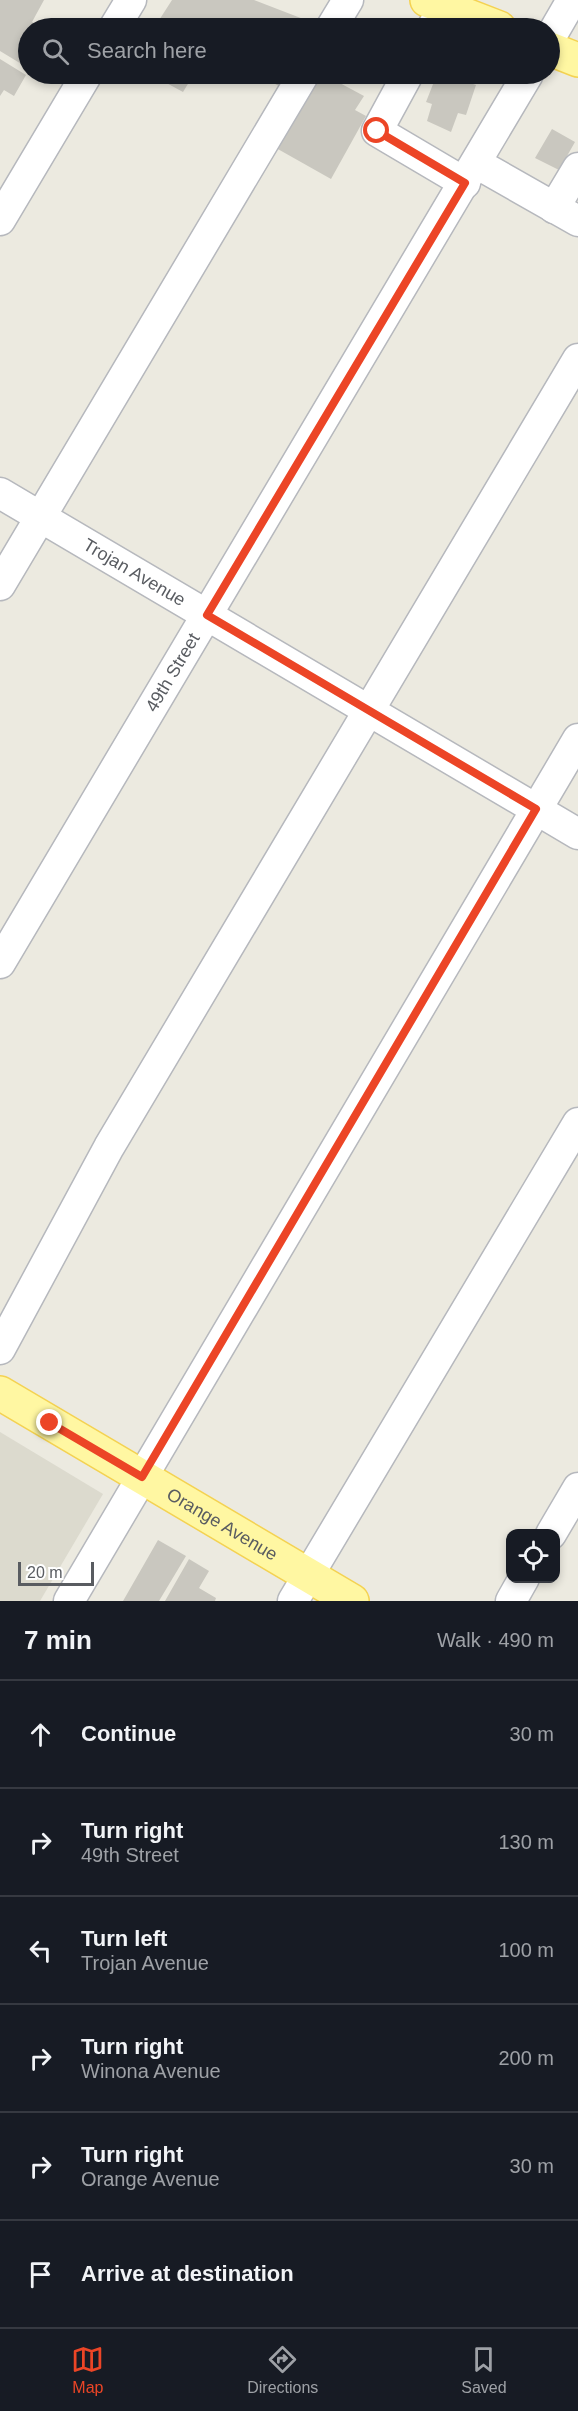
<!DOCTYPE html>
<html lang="en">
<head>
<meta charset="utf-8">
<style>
	:root { --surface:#171b24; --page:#242831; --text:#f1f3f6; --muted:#9ea1a6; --line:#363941; --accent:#ec4526 }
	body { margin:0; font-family:Helvetica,sans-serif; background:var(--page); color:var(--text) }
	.controls { position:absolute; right:18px; bottom:18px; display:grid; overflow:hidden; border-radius:12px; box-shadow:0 3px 9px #0003 }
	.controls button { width:54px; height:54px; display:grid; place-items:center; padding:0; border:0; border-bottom:2px solid var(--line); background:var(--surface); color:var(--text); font:30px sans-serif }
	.scale { position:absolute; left:18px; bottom:15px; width:76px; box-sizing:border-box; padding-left:6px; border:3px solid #595c61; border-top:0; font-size:16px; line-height:21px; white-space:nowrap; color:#595c61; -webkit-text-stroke:4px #fff; paint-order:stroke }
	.stop { position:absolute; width:18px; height:18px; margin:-14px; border:4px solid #ec4526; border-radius:50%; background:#fff }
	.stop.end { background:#ec4526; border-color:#fff; box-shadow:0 2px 6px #0008 }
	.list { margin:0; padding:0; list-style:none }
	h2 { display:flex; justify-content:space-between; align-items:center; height:78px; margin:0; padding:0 24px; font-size:26px }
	h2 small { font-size:20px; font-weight:400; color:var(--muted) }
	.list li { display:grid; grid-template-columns:39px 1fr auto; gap:18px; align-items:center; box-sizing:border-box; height:108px; padding:0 24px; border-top:2px solid var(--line) }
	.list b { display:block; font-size:22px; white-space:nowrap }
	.list p { margin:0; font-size:20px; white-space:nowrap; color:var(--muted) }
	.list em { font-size:20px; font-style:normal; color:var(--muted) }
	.icon { flex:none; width:33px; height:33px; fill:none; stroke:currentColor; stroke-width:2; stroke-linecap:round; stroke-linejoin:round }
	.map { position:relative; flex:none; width:578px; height:1601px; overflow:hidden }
	.search { position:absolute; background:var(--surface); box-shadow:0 3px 9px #0003; left:18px; right:18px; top:18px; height:66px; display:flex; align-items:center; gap:15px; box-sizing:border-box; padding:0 21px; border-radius:33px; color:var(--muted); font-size:22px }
	.sheet { height:726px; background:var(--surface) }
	nav { display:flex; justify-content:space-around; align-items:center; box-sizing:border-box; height:84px; border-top:2px solid var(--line); background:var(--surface); font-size:16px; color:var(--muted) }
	nav a { display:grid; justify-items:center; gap:3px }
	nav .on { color:var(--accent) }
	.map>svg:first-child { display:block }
	.education { fill:#dcdace }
	.building { fill:#c9c7bf }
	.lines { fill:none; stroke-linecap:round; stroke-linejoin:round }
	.minor-casing { stroke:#b6b8bd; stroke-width:33 }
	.major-casing { stroke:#f4d252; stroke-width:36 }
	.minor { stroke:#fff; stroke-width:30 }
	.major { stroke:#fff7a2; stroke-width:33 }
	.route { stroke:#ec4526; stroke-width:8 }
	.labels { text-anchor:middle; stroke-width:6; stroke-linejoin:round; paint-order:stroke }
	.street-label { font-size:18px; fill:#595c61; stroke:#fff }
</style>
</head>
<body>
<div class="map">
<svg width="578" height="1601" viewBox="0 0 578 1601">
	<rect width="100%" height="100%" fill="#eceae0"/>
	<path class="education" d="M0,1432L103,1494L40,1601H0Z"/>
	<path class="building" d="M0,0H44L32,22L43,28H28V68L0,51Z
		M172,0H254L324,27L323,28H154Z
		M0,59L26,75L14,96L4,90L0,96Z
		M150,74H194L183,92Z
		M257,74H297L288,91Z
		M323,74L364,96L355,110L366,116L331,179L276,148Z
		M437,74H444L476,85L466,115L458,113L451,132L427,121L432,104L426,102Z
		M552,129L575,142L559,170L535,158Z
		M158,1540L186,1556L159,1601H123Z
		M189,1559L209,1571L199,1588L216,1598L215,1601H165Z"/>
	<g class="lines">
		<defs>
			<g id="minor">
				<path d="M114,28L131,0"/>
				<path d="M331,28L348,0"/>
				<path d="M432,28L444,7"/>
				<path d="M550,38L572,0"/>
				<path d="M408,74L377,131L465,183"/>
				<path d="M476,163L578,221"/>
				<path d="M554,208L578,168"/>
				<path d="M0,220L87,74"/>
				<path id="s1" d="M0,493L578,834"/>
				<path d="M0,585L304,74"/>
				<path id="s2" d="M0,963L528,74"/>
				<path d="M0,1349L109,1147L578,359"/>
				<path d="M551,1534L578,1488"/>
				<path d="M69,1601L578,739"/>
				<path d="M293,1601L578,1123"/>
				<path d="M511,1601L524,1578"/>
			</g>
			<g id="major">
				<path d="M427,0L499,28"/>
				<path d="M550,49L578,60"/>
				<path id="s3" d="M0,1393L352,1601"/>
			</g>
		</defs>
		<use href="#minor" class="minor-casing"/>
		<use href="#major" class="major-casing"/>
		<use href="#minor" class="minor"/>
		<use href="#major" class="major"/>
	</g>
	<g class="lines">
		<path class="route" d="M50,1423L142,1477L536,809L207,615L465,183L377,131"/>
	</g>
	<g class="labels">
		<g class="street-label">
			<text dy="6" stroke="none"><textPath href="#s1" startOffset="156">Trojan Avenue</textPath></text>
			<text dy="6" stroke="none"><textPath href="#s2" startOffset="338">49th Street</textPath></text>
			<text dy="6" stroke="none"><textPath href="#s3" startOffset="258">Orange Avenue</textPath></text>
		</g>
	</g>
</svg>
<div class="controls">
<button><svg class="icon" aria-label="locate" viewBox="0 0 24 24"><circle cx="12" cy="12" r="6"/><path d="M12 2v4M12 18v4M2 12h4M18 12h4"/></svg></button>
</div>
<div class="scale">20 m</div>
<div class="stop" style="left:377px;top:131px"></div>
<div class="stop end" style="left:50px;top:1423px"></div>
<div class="search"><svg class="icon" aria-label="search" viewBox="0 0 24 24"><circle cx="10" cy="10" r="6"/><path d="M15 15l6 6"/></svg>Search here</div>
</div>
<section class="sheet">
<h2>7 min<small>Walk · 490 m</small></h2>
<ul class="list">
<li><svg class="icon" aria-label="ahead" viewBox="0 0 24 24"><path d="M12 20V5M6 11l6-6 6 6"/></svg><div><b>Continue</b></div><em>30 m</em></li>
<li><svg class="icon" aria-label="right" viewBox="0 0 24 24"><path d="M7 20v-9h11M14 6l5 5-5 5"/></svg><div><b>Turn right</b><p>49th Street</p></div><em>130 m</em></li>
<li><svg class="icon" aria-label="left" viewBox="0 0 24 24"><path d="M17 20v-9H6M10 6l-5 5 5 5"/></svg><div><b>Turn left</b><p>Trojan Avenue</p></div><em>100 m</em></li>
<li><svg class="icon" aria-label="right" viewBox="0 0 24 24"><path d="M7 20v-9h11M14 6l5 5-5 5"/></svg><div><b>Turn right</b><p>Winona Avenue</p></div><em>200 m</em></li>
<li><svg class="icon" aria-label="right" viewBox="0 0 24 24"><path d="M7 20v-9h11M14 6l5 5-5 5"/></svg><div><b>Turn right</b><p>Orange Avenue</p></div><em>30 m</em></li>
<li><svg class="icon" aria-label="arrive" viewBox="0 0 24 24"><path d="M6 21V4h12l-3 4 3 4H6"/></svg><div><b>Arrive at destination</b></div></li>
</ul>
</section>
<nav>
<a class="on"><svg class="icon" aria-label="map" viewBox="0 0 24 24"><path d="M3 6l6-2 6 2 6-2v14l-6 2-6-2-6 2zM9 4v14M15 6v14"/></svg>Map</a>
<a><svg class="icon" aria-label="directions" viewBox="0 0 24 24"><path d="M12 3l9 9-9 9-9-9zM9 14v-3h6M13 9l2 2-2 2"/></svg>Directions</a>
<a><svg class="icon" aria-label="saved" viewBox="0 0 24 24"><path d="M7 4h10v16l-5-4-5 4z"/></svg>Saved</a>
</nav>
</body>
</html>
